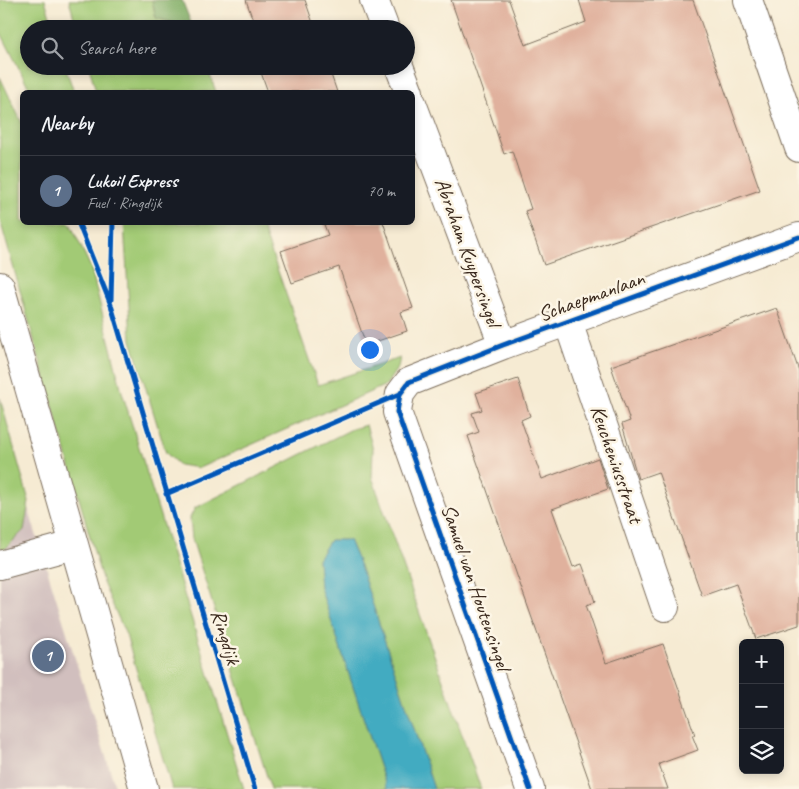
<!DOCTYPE html>
<html lang="en">
<head>
<meta charset="utf-8">
<style>
	:root { --surface:#171b24; --page:#242831; --text:#f1f3f6; --muted:#9ea1a6; --line:#363941; --accent:#2563eb }
	body { margin:0; font-family:Caveat,sans-serif; background:var(--page); color:var(--text) }
	.controls { position:absolute; right:15px; bottom:15px; display:grid; overflow:hidden; border-radius:8px; box-shadow:0 2px 8px #0003 }
	.controls button { width:45px; height:45px; display:grid; place-items:center; padding:0; border:0; border-bottom:1px solid var(--line); background:var(--surface); color:var(--text); font:25px sans-serif }
	.you { position:absolute; left:369px; top:349px; width:18px; height:18px; margin:-12px; border:4px solid #fff; border-radius:50%; background:#1a73e8; box-shadow:0 0 0 8px #1a73e833 }
	.badge { display:grid; place-items:center; width:32px; height:32px; border-radius:50%; background:var(--accent); color:#fff; font-size:16px; font-weight:700 }
	.pin { position:absolute; translate:-50% -50%; border:2px solid #fff; box-shadow:0 1px 5px #0006 }
	.list { margin:0; padding:0; list-style:none }
	h2 { display:flex; justify-content:space-between; align-items:center; height:65px; margin:0; padding:0 20px; font-size:21px }
	h2 small { font-size:16px; font-weight:400; color:var(--muted) }
	.list li { display:grid; grid-template-columns:32px 1fr auto; gap:15px; align-items:center; box-sizing:border-box; height:70px; padding:0 20px; border-top:1px solid var(--line) }
	.list b { display:block; font-size:19px; white-space:nowrap }
	.list p { margin:0; font-size:16px; white-space:nowrap; color:var(--muted) }
	.list em { font-size:16px; font-style:normal; color:var(--muted) }
	.icon { flex:none; width:28px; height:28px; fill:none; stroke:currentColor; stroke-width:2; stroke-linecap:round; stroke-linejoin:round }
	.map { position:relative; flex:none; width:799px; height:789px; overflow:hidden }
	.search { position:absolute; background:var(--surface); box-shadow:0 2px 8px #0003; left:20px; top:20px; width:395px; height:55px; display:flex; align-items:center; gap:12px; box-sizing:border-box; padding:0 18px; border-radius:28px; color:var(--muted); font-size:19px }
	.panel { position:absolute; background:var(--surface); box-shadow:0 2px 8px #0003; left:20px; top:90px; width:395px; height:135px; border-radius:8px }
	.map>svg:first-child { display:block }
	.industrial { fill:#d1bfbe }
	.green { fill:#a2ca75; stroke:#6e7a4a }
	.forest { fill:#81ae66; stroke:#5e6c42 }
	.water { fill:#42abc1; stroke:#3e6a70 }
	.building { fill:#e0b19d }
	.lines { fill:none; stroke-linecap:round; stroke-linejoin:round }
	.minor-casing { stroke:#7c6e5d; stroke-width:30 }
	.major-casing { stroke:#7c6e5d; stroke-width:30 }
	.minor { stroke:#fff; stroke-width:28 }
	.major { stroke:#fff; stroke-width:28 }
	.cycleway-casing { stroke:#fcf5e5; stroke-width:8 }
	.cycleway { stroke:#0057b8; stroke-width:5 }
	.labels { text-anchor:middle; stroke-width:5; stroke-linejoin:round; paint-order:stroke }
	.street-label { font-size:21px; fill:#3b2a1e; stroke:#fcf5e5 }
</style>
</head>
<body>
<div class="map">
<svg width="799" height="789" viewBox="0 0 799 789">
	<rect width="100%" height="100%" fill="#fcf5e5"/>
	<filter id="ink" filterUnits="userSpaceOnUse"><feTurbulence type="fractalNoise" baseFrequency=".02" numOctaves="2"/><feDisplacementMap in="SourceGraphic" scale="10" xChannelSelector="R" yChannelSelector="G"/><feConvolveMatrix kernelMatrix="1 2 1 2 8 2 1 2 1" color-interpolation-filters="sRGB"/></filter>
	<filter id="wash" filterUnits="userSpaceOnUse"><feTurbulence type="fractalNoise" baseFrequency=".0096" numOctaves="4" result="noise"/><feDisplacementMap in="SourceGraphic" scale="20" xChannelSelector="R" yChannelSelector="G"/><feGaussianBlur stdDeviation="1.12" result="paint"/><feColorMatrix in="noise" values="0 0 0 0 0 0 0 0 0 0 0 0 0 0 0 0 0 1.4 0 .05"/><feComposite in="paint" operator="in"/></filter>
	<g filter="url(#wash)">
		<rect width="100%" height="100%" fill="#f6ebd3"/>
		<path class="industrial" d="M0,415L37,537L116,789H0Z"/>
		<path class="green" d="M0,0H45L54,29H29V66H65L74,92H31L0,31Z
			M69,0H152L156,18L193,29H77Z
			M89,66H207L216,92H96Z
			M0,77L22,123V222L70,223L91,268L122,392L244,789H172L126,635L103,583L0,220Z
			M124,223H261L318,385L400,358L398,367L386,385L199,468L179,465L166,453L131,340Z
			M0,398L29,501L24,530L0,554Z
			M366,425L373,449L372,477L481,789H434L360,566L349,540H330L318,559L320,587L387,789H271L192,539L190,518L195,508L352,429Z"/>
		<path class="forest" d="M152,0H182L193,28L156,18Z"/>
		<path class="water" d="M330,540H349L360,566L434,789H387L320,587L318,559Z"/>
		<g id="blocks">
			<path class="building" d="M246,0H305L315,29H256Z
				M451,0H509L525,45L586,22L579,0H693L760,190L544,265L525,211L531,209L512,151L504,154Z
				M261,66H328L337,92H268L259,67Z
				M323,222H383L413,308L401,312L407,331L366,345L339,267L292,283L281,251L328,235Z
				M777,308L799,371V625L756,639L736,584L702,596L658,472L638,479L622,424L630,421L611,366Z
				M518,379L530,416L521,420L542,479L598,458L608,489L552,509L573,567L582,564L589,583L595,602L586,605L606,663L663,644L695,735H692L698,750L659,764L668,789H592L468,436L479,432L472,413L482,410L476,393Z"/>
		</g>
	</g>
	<g filter="url(#ink)">
		<use href="#blocks" fill-opacity="0" stroke="#7c6e5d" stroke-width="1"/>
		<g class="lines">
			<defs>
				<path id="minor" d="M374,0L385,29
					M748,0L799,148
					M399,66L409,92
					M412,103L503,345
					M568,322L665,607
					M0,565L73,545
					M530,789L397,412L400,394L409,382L503,345L799,237"/>
				<path id="major" d="M0,286L144,789"/>
			</defs>
			<use href="#minor" class="minor-casing"/>
			<use href="#major" class="major-casing"/>
			<use href="#minor" class="minor"/>
			<use href="#major" class="major"/>
			<defs>
				<path id="cycleway" d="M78,222L111,305L255,789
					M111,300L113,222
					M166,494L400,394
					M530,789L397,412L400,394L409,382L503,345L799,237"/>
			</defs>
			<use href="#cycleway" class="cycleway-casing"/>
			<use href="#cycleway" class="cycleway"/>
		</g>
	</g>
	<g class="labels">
		<g class="street-label">
			<text transform="translate(468 252) rotate(70)" y="7">Abraham Kuypersingel</text>
			<text transform="translate(591 296) rotate(-20)" y="7">Schaepmanlaan</text>
			<text transform="translate(617 464) rotate(71)" y="7">Keucheniusstraat</text>
			<text transform="translate(476 587) rotate(71)" y="7">Samuel van Houtensingel</text>
			<text transform="translate(226 637) rotate(73)" y="7">Ringdijk</text>
		</g>
	</g>
</svg>
<div class="controls">
<button>+</button>
<button>−</button>
<button><svg class="icon" aria-label="layers" viewBox="0 0 24 24"><path d="M12 4l9 5-9 5-9-5zM3 14l9 5 9-5"/></svg></button>
</div>
<div class="you"></div>
<div class="pin badge" style="left:48px;top:656px;background:#5c6f8a">1</div>
<div class="search"><svg class="icon" aria-label="search" viewBox="0 0 24 24"><circle cx="10" cy="10" r="6"/><path d="M15 15l6 6"/></svg>Search here</div>
<section class="panel">
<h2>Nearby<small></small></h2>
<ul class="list">
<li><span class="badge" style="background:#5c6f8a">1</span><div><b>Lukoil Express</b><p>Fuel · Ringdijk</p></div><em>70 m</em></li>
</ul>
</section>
</div>
</body>
</html>
